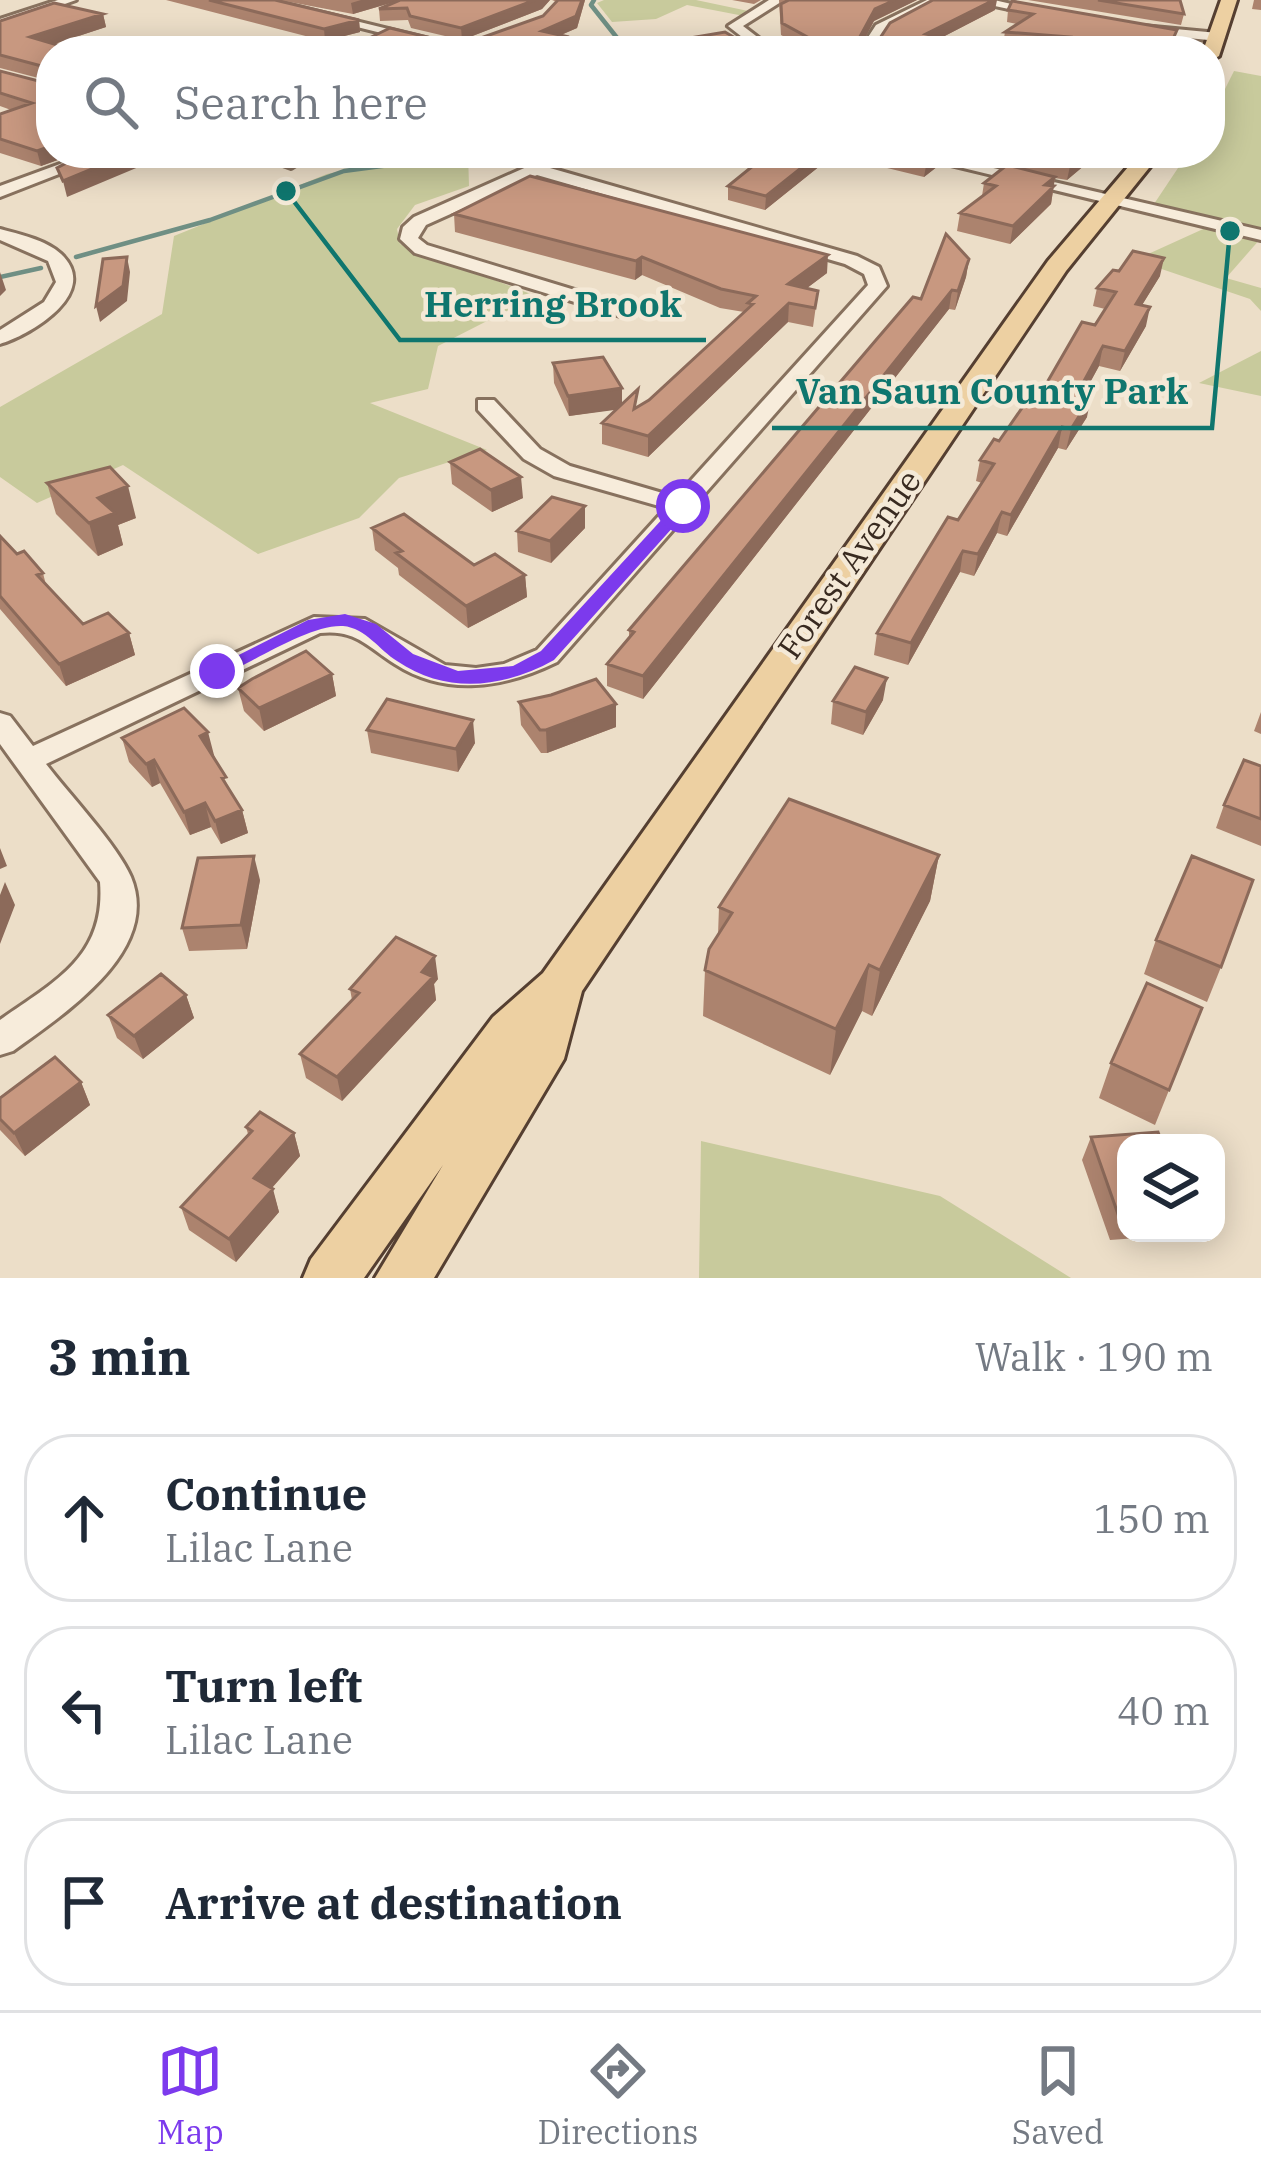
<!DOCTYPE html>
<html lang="en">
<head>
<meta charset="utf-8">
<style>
	:root { --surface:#fff; --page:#f2f2f3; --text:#1f2937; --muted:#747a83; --line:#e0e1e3; --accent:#7c3aed }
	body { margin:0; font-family:"IBM Plex Serif",serif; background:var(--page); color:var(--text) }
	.controls { position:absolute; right:36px; bottom:36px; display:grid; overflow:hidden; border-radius:24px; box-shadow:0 6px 30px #0003 }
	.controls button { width:108px; height:108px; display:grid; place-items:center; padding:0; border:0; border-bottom:3px solid var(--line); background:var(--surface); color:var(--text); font:60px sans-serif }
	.stop { position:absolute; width:36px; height:36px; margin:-27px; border:9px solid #7c3aed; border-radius:50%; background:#fff }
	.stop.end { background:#7c3aed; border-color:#fff; box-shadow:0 3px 12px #0008 }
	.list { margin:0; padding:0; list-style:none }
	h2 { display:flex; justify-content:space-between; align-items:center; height:156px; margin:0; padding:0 48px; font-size:51px }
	h2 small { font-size:39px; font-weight:400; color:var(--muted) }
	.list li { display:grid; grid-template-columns:78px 1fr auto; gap:36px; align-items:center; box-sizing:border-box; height:168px; margin:0 24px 24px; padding:0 24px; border:3px solid var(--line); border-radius:48px }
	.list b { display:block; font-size:45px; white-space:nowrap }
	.list p { margin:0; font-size:39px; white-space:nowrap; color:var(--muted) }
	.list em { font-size:39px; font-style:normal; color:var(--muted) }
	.icon { flex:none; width:66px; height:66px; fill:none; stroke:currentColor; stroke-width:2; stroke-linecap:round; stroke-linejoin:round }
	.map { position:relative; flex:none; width:1261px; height:1278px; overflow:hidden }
	.search { position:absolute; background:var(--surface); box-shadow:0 6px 30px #0003; left:36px; right:36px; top:36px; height:132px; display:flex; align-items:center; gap:30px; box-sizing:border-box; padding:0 42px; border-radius:48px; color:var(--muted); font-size:45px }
	.sheet { height:732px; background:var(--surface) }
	nav { display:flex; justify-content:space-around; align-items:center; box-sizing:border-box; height:168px; border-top:3px solid var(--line); background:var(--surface); font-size:33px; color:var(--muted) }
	nav a { display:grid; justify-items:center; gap:6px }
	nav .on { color:var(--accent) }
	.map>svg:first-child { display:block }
	.green { fill:#c8ca9c }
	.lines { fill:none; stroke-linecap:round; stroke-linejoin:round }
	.stream { stroke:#6f8f84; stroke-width:4.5 }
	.minor-casing { stroke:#87715e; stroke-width:6 }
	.major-casing { stroke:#553f31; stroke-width:6 }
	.minor { fill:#f7ecdb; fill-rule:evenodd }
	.major { fill:#edd0a2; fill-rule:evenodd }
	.wall { fill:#ac836e }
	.shaded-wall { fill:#8c6a5a }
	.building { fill:#c89880; stroke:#8c6a5a; stroke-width:3 }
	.route { fill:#7c3aed }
	.labels { text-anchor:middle; stroke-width:9; stroke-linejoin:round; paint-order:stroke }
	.street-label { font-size:33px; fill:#382a20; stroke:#f4e9d7 }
	.leader { fill:none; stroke:#0f766e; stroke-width:4.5 }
	.callout-dot { fill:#0f766e; stroke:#f4e9d7; stroke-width:4.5 }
	.callout-label { font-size:36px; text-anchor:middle; font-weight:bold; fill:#0f766e; stroke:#f4e9d7; stroke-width:9; stroke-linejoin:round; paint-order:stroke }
</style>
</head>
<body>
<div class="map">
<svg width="1261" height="1278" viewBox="0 0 1261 1278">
	<rect width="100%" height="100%" fill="#ecdec8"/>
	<path class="green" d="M604,0H696L753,12L744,16L687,5L656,19L612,22L597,3Z
		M1234,71L1261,76V238L1226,278L1261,288V311L1250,299L1135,260L1212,225L1150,210L1188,153H1210V119Z
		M403,153H468L469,186L415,205L397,229L400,244L536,296L438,346L428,389L370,403L487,450L399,478L359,518L258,554L123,465L37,503L0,477V407L162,314L174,236L327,174L407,157Z
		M1261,351V396L1199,383Z
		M701,1141L940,1196L1071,1278H699Z"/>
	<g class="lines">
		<path class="stream" d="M594,0L591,5L618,39L607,51
			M76,257L210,220L344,171L397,164L426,153
			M0,277L41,268"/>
		<defs>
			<path id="minor" d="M58,0H76L0,27V19Z
				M248,0H270L478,51H454Z
				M769,0H784L743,26L776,51H760L728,26Z
				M927,0H943L886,31L873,51H859L876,25Z
				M967,0H994L1052,13L1046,17Z
				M1143,26L1218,33L1225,37L1218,41L1138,33Z
				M90,153H113L0,197V186Z
				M250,153H275L299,163L291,168Z
				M558,153H579L550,168L857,256L879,267L887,286L557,662C504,688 446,697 395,664C367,646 355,629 320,633L46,764C69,794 118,846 131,877C162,952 62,1015 13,1051L0,1055V1020C54,982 106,957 100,882L0,744V713L10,716L33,746L314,617L365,619L445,665L476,668L504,664L537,650L666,508L554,476L524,459L478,410V400H494L540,449L570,466L676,497L868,285L864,274L845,264L537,175L426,225L418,238L427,245L634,308V316H620L415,253L400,239L403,227L414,217Z
				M901,153H929L1261,230V240Z
				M0,229C19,234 46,240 61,254C101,292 33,334 0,344V330L44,302L56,282L48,261L0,240Z"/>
			<path id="major" d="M1221,0H1237L1219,56L1210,61V51H1203Z
				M1140,153H1161L1066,271L582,991L564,1059L434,1278H375L443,1165L364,1278H303L311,1259L493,1017L543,973L1048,261Z"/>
		</defs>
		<use href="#minor" class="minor-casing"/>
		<use href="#major" class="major-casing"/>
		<use href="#minor" class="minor"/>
		<use href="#major" class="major"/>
	</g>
	<path class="wall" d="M166,0H275L359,20L360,32L325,41Z
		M279,0H550L542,9L462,40L411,28L408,20L380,21L379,9L397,1L353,14Z
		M552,0H585L577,28L561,35L569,37V49L562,51H362L361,42L452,43L478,39L543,16L557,2Z
		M732,0H761L754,4Z
		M779,0H917L874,21L863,42L878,41L995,10L935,41L932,49L942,51H810L781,35Z
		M1028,0H1180L1184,14L1181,25Z
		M1254,0H1261V10L1252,9Z
		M1008,10L1177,30L1171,51H1050L1053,49L1003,44L1005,32L1017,24L1007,22Z
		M103,14L106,27L54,44L51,153H77L41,166L0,153V114L11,110L0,106V71L50,84V81L0,68V21Z
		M696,37L747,51H681V42L696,40Z
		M769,153H836L765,210L728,200V186Z
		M884,153H940L938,166L924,177L883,167Z
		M1025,153H1088L1086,164L1067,180L1055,178L1051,204L1010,244L957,231L960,213L982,196L984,183L1020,169L1022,155Z
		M454,214L827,273L807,288L818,291L813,327L788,322L648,457L602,444V423L616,409L569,416L554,383L553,363L622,404L638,407L649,400L744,312L720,308L642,275L635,280L455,232Z
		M969,259L966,277L955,310L949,309L643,699L607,686V664L629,637V630L921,299Z
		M1160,276L1142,305L1146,326L1120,371L1099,366L1083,395L1087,417L1066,450L1058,448L1007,536L997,533L974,576L960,572L908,665L874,655L877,633L958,520L982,483L976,481L980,460L999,441L1045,386L1095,325L1105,309L1093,306L1097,288Z
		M450,462L523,498L492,512L452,484Z
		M47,483L136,518L118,525L123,545L98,556L56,514Z
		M585,506V528L551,563L518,552L517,531Z
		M372,528L474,565L525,575L527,597L468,628L399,575L398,568L375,550Z
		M0,536L17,554L43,573L46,585L83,624L129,633L135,655L66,686L0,609Z
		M332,674L336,696L264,731L244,711L238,688Z
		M883,700L863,735L831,724L833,701Z
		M519,702L616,704V727L547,753H541L521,725Z
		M1261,712V734L1254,731Z
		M367,730L475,743L458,772L371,753Z
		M122,738L214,755L229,789L242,810L248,833L221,844L211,827L190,835L160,783L152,787L129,762Z
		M1261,766V846L1216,828L1224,805Z
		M939,855L930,901L872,1016L862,1011L830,1075L703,1016L705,970L718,935L719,907Z
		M260,880L247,949L189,951L182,928Z
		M1156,940L1221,967L1207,1002L1144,974Z
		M438,979L434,984L436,1000L342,1101L306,1078L300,1054L352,1000L350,989Z
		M186,995L194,1018L143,1059L117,1038L108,1015Z
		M1202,1008L1155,1125L1099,1098L1111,1063Z
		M81,1082L90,1105L25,1156L0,1130V1098Z
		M246,1127L294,1133L300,1156L272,1188L279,1212L236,1262L189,1230L181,1207L248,1134Z
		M1091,1137L1126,1143V1233H1180L1179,1235L1110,1240L1082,1160Z"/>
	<path class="shaded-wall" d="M361,0H401L353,14L351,3Z
		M535,0H550L542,9L462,40L461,28Z
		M582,0H585L577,28L542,43V31Z
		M895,0H917L874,21L858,51L857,42L875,9Z
		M994,0H997L995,10L935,41L934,48L928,51H917L926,34Z
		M103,14L106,27L33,51L30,37Z
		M359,20L360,32L325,41L324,29Z
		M569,37V49L562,51H519Z
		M1166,39L1164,51H1153Z
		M51,146V153H77L41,166L37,151Z
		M131,153H172L67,197L63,181Z
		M820,153H836L765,210L766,196Z
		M936,153H940L938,166L924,177L927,160Z
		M1085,153H1088L1086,164L1067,180L1070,166Z
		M1055,177L1051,204L1010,244L1013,226L1045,185Z
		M828,255L827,273L787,303L788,284Z
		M127,257L130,272L127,301L100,322L96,306Z
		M642,257V275L635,280L636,261Z
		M1164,258L1160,276L1131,323L1136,304Z
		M969,259L966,277L955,310L958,291Z
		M0,272L6,290L0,296Z
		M952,290L949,309L643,699V676Z
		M789,303L788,322L648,457V436Z
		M1150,307L1146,326L1120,371L1125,351Z
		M1103,346L1099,366L1073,414L1077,394Z
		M622,388V409L569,416L568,396Z
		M1091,397L1087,417L1066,450L1071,429Z
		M1062,427L1058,448L1007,536L1011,515Z
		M521,477L523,498L492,512L491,490Z
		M128,486L136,518L118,525L123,545L98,556L89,523L98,498Z
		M585,506V528L551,563L550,541Z
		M1002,512L997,533L974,576L978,554Z
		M963,551L960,572L908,665L911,643Z
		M525,575L527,597L468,628L466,606Z
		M129,633L135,655L66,686L59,664Z
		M332,674L336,696L264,731L259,708Z
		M887,678L883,700L863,735L866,712Z
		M616,704V727L547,753L546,730Z
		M473,720L475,743L458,772L456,749Z
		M208,732L214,755L206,759L200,736Z
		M154,760L160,783L152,787L146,764Z
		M205,803L211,827L190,835L184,812Z
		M242,810L248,833L221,844L215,821Z
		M0,848L7,866L0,869Z
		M939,855L930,901L872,1016L880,970Z
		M254,856L260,880L247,949L241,925Z
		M5,882L15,905L0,944V895Z
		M435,956L438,979L434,984L436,1000L342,1101L337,1077Z
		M869,965L862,1011L830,1075L836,1029Z
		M186,995L194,1018L143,1059L134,1036Z
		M81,1082L90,1105L25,1156L14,1133Z
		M294,1133L300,1156L261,1200L254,1178Z
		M273,1189L279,1212L236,1262L229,1239Z"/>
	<path class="building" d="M209,0H275L359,20L324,29Z
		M400,0H535L461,28L410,16L407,8L379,9Z
		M558,0H582L576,16L542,31L569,37L519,51H396L361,42L390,28L452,43L478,39L543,16Z
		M789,0H895L875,9L857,42L878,41L890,23L933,0H994L926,34L935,36L918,46L942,51H833L782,23L781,4Z
		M1098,0H1180L1184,14Z
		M1012,1L1177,30L1173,39H1166L1153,51H1050L1069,37L1005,32L1033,14L1008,10Z
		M54,3L103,14L30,37L78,51H51V146L37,151L0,139V114L32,103L0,93V71L50,84L49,68L0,55V21Z
		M725,32L742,42L747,51H694L681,42L700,39L696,37Z
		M85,153H131L63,181L57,168Z
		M769,153H820L766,196L728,186Z
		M897,153H936L927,160Z
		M1025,153H1085L1070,166L1022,155Z
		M1007,165L1055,177L1045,185L1054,186L1013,226L960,213L996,186L984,183Z
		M530,176L828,255L788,284L818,291L815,308L789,303L648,436L602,423L638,389L634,409L649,400L753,304L748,303L756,296L721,289L642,257L636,261L454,214Z
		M946,234L969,259L958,291L952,290L643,676L607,664L634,632L629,630L876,340L913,297L921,299Z
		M1133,251L1164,258L1136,304L1150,307L1125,351L1103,346L1077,394L1091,397L1071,429L1062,427L1011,515L1002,512L978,554L963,551L911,643L877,633L948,517L958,520L994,464L980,460L994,439L999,441L1031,395L1045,386L1082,322L1095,325L1116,292L1097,288L1113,270L1119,271Z
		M127,257L123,286L96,306L103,259Z
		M603,357L622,388L568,396L553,363Z
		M480,449L521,477L491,490L450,462Z
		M110,467L128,486L98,498L115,513L89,523L47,483Z
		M552,497L585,506L550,541L517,531Z
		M404,514L474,565L495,554L525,575L466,606L396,553L402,551L372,528Z
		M0,536L17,554L24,551L43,573L37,575L83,624L108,613L129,633L59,664L0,596Z
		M306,651L332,674L259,708L238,688L252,679Z
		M855,667L887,678L866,712L833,701Z
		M596,679L616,704L546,730H540L519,702L551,695Z
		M387,699L473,720L456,749L367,730Z
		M184,708L208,732L200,736L226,777L222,778L242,810L215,821L205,803L184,812L154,760L146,764L122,738Z
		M1244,760L1261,766V819L1224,805Z
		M789,799L939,855L880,970L869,965L836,1029L705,970L709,949L732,913L719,907Z
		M254,856L241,925L182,928L198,858Z
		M1192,856L1253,880L1221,967L1156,940Z
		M396,937L435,956L422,972L433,977L337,1077L300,1054L359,993L350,989Z
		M161,974L186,995L134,1036L108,1015Z
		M1147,983L1202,1008L1169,1090L1111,1063Z
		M55,1057L81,1082L14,1133L0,1119V1098Z
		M260,1112L294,1133L254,1178L273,1189L229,1239L181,1207L252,1131L246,1127Z
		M1158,1132L1162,1143H1126V1217H1119L1091,1137Z"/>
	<path class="route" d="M677,503L692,506L554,660C504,688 447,695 397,661C379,650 366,628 343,626C311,624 254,661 224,675H210L207,671L308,620L345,614L376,624L413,654L458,671L513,666L541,651Z"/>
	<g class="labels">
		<g class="street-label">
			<text transform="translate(849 564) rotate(-55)" y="12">Forest Avenue</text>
		</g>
	</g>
	<path class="leader" d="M286 191L400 340H706M1230 231L1212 428H772"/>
	<g class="callout-dot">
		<circle cx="286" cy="191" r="12"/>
		<circle cx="1230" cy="231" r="12"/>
	</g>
	<g class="callout-label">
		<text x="553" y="317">Herring Brook</text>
		<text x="992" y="404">Van Saun County Park</text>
	</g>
</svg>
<div class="controls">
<button><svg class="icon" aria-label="layers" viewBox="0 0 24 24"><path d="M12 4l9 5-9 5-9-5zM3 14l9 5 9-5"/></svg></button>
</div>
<div class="stop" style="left:683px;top:506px"></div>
<div class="stop end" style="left:217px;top:671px"></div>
<div class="search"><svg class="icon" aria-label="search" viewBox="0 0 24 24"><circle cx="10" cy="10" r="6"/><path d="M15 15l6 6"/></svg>Search here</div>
</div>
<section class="sheet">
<h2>3 min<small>Walk · 190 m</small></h2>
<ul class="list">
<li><svg class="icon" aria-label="ahead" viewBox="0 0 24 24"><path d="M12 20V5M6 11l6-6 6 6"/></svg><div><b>Continue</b><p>Lilac Lane</p></div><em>150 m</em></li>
<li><svg class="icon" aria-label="left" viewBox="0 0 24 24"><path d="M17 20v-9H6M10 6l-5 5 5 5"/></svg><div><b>Turn left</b><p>Lilac Lane</p></div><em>40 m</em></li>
<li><svg class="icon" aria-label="arrive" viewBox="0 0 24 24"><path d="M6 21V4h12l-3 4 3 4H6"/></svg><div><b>Arrive at destination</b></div></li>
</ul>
</section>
<nav>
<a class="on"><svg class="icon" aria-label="map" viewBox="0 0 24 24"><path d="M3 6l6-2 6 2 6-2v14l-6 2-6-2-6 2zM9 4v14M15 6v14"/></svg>Map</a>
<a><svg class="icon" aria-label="directions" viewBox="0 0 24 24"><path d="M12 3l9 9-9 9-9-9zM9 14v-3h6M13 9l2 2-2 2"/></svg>Directions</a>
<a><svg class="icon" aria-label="saved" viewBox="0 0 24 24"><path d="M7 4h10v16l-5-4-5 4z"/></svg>Saved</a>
</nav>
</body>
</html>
